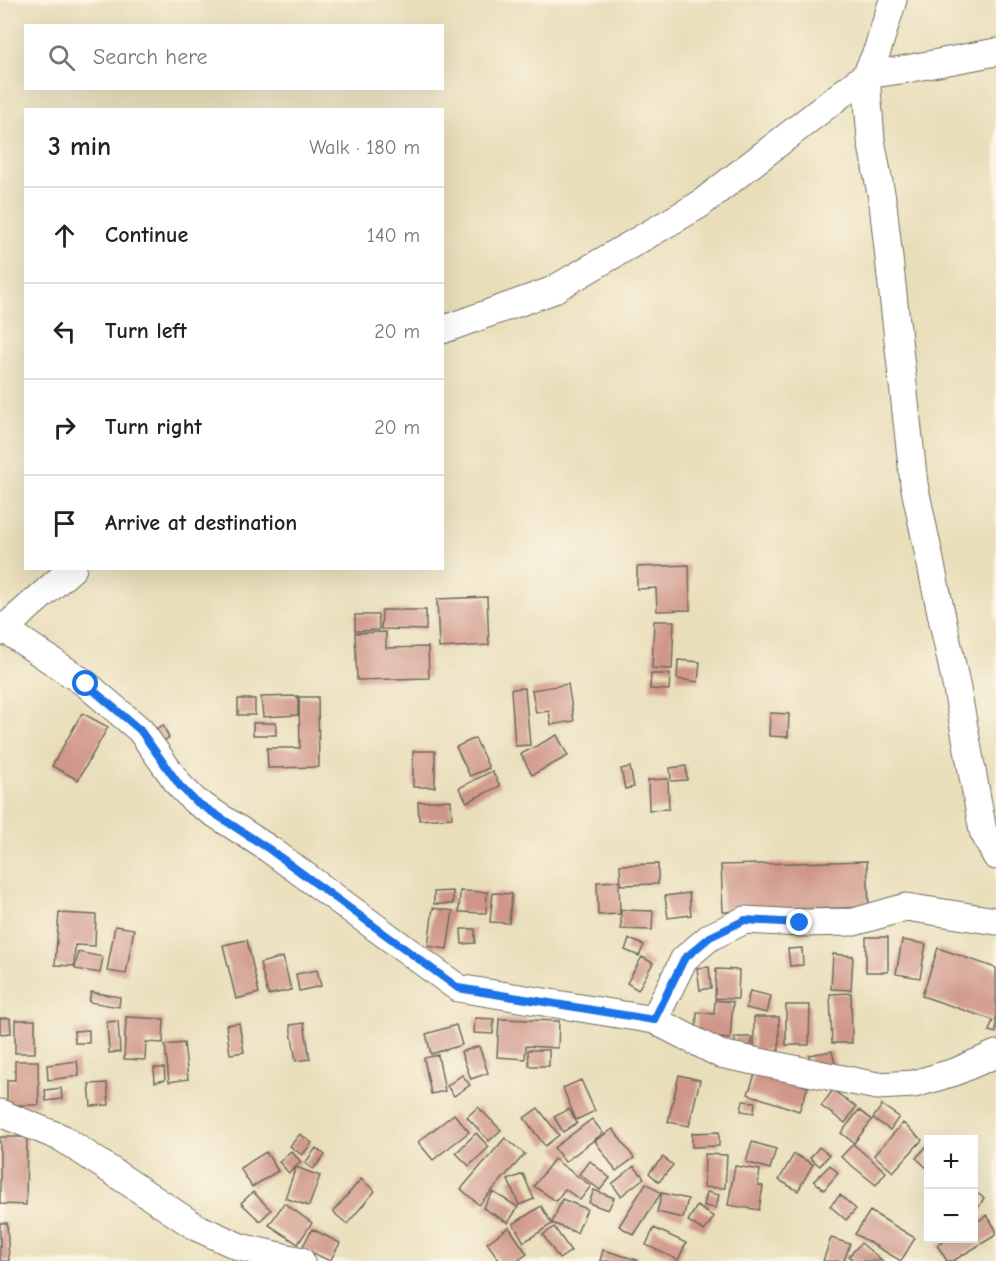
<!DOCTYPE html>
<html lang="en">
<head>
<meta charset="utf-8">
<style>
	:root { --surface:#fff; --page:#f2f2f2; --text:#222; --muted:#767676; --line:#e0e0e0 }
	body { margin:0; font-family:"Comic Neue",sans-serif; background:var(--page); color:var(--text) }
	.controls { position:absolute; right:18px; bottom:18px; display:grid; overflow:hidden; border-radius:0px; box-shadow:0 6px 24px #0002 }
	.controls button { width:54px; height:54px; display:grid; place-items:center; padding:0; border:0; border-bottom:2px solid var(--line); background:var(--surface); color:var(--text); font:30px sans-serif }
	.stop { position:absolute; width:18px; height:18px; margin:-14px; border:4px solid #1a73e8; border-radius:50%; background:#fff }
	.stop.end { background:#1a73e8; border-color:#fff; box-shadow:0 2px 6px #0008 }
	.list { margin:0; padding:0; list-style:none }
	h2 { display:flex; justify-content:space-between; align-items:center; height:78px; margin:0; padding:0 24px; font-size:26px }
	h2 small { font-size:20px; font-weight:400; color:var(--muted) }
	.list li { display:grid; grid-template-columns:39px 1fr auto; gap:18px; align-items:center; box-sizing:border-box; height:96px; padding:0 24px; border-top:2px solid var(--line) }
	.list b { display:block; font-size:22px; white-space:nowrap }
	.list em { font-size:20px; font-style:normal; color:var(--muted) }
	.icon { flex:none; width:33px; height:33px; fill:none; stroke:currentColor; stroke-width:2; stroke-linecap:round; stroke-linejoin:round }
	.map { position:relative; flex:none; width:996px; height:1261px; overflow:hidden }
	.search { position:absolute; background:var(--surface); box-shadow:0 6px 24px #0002; left:24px; top:24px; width:420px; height:66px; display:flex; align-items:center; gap:15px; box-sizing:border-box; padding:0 21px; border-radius:0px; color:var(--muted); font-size:22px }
	.panel { position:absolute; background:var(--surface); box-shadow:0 6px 24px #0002; left:24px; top:108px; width:420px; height:462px; border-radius:0px }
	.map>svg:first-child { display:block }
	.building { fill:#cf9689 }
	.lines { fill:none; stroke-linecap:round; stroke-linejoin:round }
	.street-casing { stroke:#6e6a5d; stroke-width:29 }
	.street { stroke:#fff; stroke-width:27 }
	.route { stroke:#1a73e8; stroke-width:8 }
</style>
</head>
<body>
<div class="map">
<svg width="996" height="1261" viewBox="0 0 996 1261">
	<rect width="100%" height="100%" fill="#fcf5e5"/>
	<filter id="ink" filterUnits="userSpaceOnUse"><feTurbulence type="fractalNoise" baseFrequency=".0167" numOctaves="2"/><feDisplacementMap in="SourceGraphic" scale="12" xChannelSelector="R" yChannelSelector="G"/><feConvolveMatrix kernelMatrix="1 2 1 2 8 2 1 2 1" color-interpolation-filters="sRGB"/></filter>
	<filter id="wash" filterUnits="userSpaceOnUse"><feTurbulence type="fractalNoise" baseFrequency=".008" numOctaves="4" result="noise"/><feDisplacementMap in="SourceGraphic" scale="24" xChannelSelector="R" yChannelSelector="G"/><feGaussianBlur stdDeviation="1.35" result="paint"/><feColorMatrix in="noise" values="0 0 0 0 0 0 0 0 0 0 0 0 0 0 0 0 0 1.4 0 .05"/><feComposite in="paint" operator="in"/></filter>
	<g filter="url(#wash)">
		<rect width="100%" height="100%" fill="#e9deba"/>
		<g id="blocks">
			<path class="building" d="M689,565L690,610L657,611L656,588L637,589V567Z
				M487,597L489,645L439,648L437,599Z
				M382,610H426V630L381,629Z
				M355,615H378L379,630L355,631Z
				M654,621H674L672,669L652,668Z
				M386,632V648L428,647L429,678L357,680L355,633Z
				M678,660L700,662L698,682L677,679Z
				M651,674H670L669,690L650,689Z
				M568,684L574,721L551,725L549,711L536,713L532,690Z
				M525,688L530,745L515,746L511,689Z
				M298,696V715L263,717L261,697Z
				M299,697H318L319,767L268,768L267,748H300Z
				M238,699H255V715H238Z
				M82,713L108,727L78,780L52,766Z
				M770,713L789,714L788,737L769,736Z
				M253,723H276V735H253Z
				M163,725L169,738L157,744L150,732Z
				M557,735L568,756L532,775L521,754Z
				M475,738L489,768L470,776L456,747Z
				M413,751H435V787H413Z
				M686,766L687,780L671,781L670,768Z
				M630,767L634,787L625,789L621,769Z
				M492,771L500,786L467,802L459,788Z
				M668,779L669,809L649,810L648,780Z
				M451,800L452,818L419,820L418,802Z
				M867,861L869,907L723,912L721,865Z
				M658,864V884L621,885L620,865Z
				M619,881L620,914L598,915L597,882Z
				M453,891V904H434V892Z
				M460,891L487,892L486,913L459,912Z
				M493,893L512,894L509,923L490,922Z
				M689,893L691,915L668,918L665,896Z
				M433,908L453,911L447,949L428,946Z
				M621,910L653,911L652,930L621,929Z
				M59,913L96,915L95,946L75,945L74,966L55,965Z
				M115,926L134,929L126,974L107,971Z
				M461,929H475V943L462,944Z
				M866,937H888V972H866Z
				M629,939L644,945L639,956L625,950Z
				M247,940L259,993L236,999L223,945Z
				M902,940L926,944L920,978L896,974Z
				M802,948L803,965L790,966L788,949Z
				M938,948L996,968V1033L989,1031L993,1020L922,996Z
				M78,952L103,957L100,973L75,969Z
				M833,954L853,956L851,990L831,989Z
				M283,957L291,990L268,995L260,963Z
				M642,957L653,963L638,990L627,983Z
				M709,967L711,988L700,990L697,968Z
				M716,969L739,970L738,999L715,998Z
				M317,970L321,986L299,991L296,974Z
				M750,991L771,996L767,1013L746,1008Z
				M91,992L120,997L119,1007L89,1002Z
				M851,993L852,1043H832L830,994Z
				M715,1000L733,1002L730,1039L696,1036L697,1012L714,1014Z
				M786,1005H810L809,1045H786Z
				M126,1017L164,1019L163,1043L146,1042L145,1060L124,1059Z
				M754,1017H779V1050H754Z
				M0,1018H10L11,1033L0,1034Z
				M475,1018L494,1019L493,1034L474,1033Z
				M499,1019L559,1021L558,1048L526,1046L525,1059L497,1057Z
				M15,1020H35V1053H15Z
				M118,1021L120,1052L109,1053L107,1022Z
				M239,1023L244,1052L230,1054L226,1025Z
				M304,1023L310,1059L296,1061L290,1025Z
				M456,1025L462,1045L431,1054L426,1034Z
				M89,1030V1043H75L74,1031Z
				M735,1037H752L751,1051L735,1050Z
				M184,1043L188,1079L169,1082L165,1045Z
				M479,1046L488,1073L471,1079L461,1052Z
				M528,1050H549V1066H529Z
				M832,1051L836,1068L813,1073L809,1055Z
				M438,1055L445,1091L431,1094L424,1058Z
				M15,1061H38L39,1105H7V1080H15Z
				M77,1061L79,1076L48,1080L47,1065Z
				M154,1068H164L165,1080L155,1082Z
				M757,1069L808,1087L799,1111L748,1094Z
				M462,1075L470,1085L454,1096L447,1086Z
				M679,1075L700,1080L689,1126L668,1122Z
				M581,1080L595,1111L576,1120L563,1088Z
				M107,1083L109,1105L91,1106L89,1084Z
				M61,1088L62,1099L46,1101L45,1090Z
				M833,1090L856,1107L845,1123L821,1106Z
				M743,1101L755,1102L754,1113L741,1111Z
				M882,1105L899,1117L890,1130L873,1118Z
				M478,1107L501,1130L489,1141L467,1117Z
				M538,1108L559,1135L545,1146L524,1118Z
				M569,1109L577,1123L563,1132L554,1117Z
				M859,1110L872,1120L854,1143L841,1133Z
				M454,1114L469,1132L433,1160L418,1142Z
				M592,1119L603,1133L565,1162L554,1148Z
				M903,1123L922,1140L893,1172L874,1155Z
				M613,1129L634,1158L616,1171L595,1141Z
				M719,1132V1146L692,1147V1133Z
				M476,1133L489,1147L469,1166L456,1153Z
				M300,1134L312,1143L302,1155L290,1146Z
				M0,1137H27L26,1205L0,1204Z
				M505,1138L525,1154L479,1205L461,1189Z
				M752,1142L776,1149L770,1169L746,1162Z
				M853,1144L886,1172L876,1185L841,1157Z
				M928,1145V1169L916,1158Z
				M819,1147L829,1155L820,1166L810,1158Z
				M316,1148L325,1155L313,1169L305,1163Z
				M291,1151L301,1162L289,1173L279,1162Z
				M266,1152L278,1171L252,1187L240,1168Z
				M705,1154L727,1155L725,1188L704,1187Z
				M794,1154L813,1164L798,1191L779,1180Z
				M663,1157L673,1165L659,1182L649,1173Z
				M554,1159L591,1186L580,1200L565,1189L556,1201L534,1186Z
				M590,1161L610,1178L600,1190L579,1174Z
				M830,1165L838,1173L824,1190L814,1181Z
				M634,1166L644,1178L621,1196L612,1184Z
				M735,1166L760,1170L758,1185L763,1186L759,1210L728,1205Z
				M296,1167L320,1176L309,1206L285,1198Z
				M523,1174L534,1199L519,1205L508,1180Z
				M361,1179L375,1191L347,1224L333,1212Z
				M646,1183L661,1193L634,1235L619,1226Z
				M594,1190L614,1198L608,1210L589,1203Z
				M974,1191L984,1198L974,1215Z
				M253,1192L271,1210L260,1221L241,1203Z
				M493,1192L518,1207L508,1223L483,1208Z
				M707,1192L719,1195L716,1208L704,1206Z
				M662,1193L688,1199L683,1218L657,1212Z
				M840,1195L856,1209L846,1220L830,1206Z
				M562,1199L587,1209L577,1233L552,1223Z
				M284,1203L312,1223L298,1244L269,1225Z
				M541,1206L552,1224L524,1242L513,1224Z
				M697,1206L714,1217L704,1231L688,1221Z
				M870,1211L915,1238L901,1261L855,1234Z
				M987,1215L996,1230V1235L953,1261H947L937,1245L948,1239H974V1224Z
				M0,1223H7L9,1261H0Z
				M509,1227L527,1254L517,1261H500L487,1243Z
				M554,1227L571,1251L559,1259L543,1235Z
				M654,1228L686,1243L678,1260L646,1245Z
				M312,1229L340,1243L330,1261L302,1248Z
				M831,1238L850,1244L844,1261H823Z
				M861,1243L883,1261H854L849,1256Z
				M603,1250L638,1260L637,1261H600Z"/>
		</g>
	</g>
	<g filter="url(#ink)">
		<use href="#blocks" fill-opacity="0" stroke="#6e6a5d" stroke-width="1.5"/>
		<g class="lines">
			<defs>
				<path id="street" d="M893,0L877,51L866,75L871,140L883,204L914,484L957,689L983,831L996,856
					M442,330L551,291L699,205L866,75L901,70L996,52
					M0,626L86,684L140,730L180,786L195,801L269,849L458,988L654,1020L720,1054L877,1086L914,1084L955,1072L996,1054
					M0,632L73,568
					M654,1020L684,959L710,937L745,920L800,923L854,922L906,907L996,921
					M0,1113L62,1138L196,1227L240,1247L301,1261"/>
			</defs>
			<use href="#street" class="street-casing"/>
			<use href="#street" class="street"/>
		</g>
	</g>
	<g class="lines" filter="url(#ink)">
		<path class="route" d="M86,684L140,730L180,786L195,801L269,849L458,988L654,1020L684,959L710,937L745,920L800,923"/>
	</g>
</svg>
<div class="controls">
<button>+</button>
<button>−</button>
</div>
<div class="stop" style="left:86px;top:684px"></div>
<div class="stop end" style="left:800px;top:923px"></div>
<div class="search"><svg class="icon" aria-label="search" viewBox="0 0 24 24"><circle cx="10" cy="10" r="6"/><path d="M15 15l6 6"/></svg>Search here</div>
<section class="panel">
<h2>3 min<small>Walk · 180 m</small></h2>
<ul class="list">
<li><svg class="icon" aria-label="ahead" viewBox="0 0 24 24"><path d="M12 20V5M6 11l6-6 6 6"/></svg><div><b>Continue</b></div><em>140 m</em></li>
<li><svg class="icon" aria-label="left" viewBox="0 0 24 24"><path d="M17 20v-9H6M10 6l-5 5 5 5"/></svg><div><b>Turn left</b></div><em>20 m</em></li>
<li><svg class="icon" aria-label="right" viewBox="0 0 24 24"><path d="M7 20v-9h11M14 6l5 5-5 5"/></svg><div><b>Turn right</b></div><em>20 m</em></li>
<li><svg class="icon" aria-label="arrive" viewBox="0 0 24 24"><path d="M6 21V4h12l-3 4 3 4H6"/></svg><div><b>Arrive at destination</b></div></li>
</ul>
</section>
</div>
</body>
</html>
